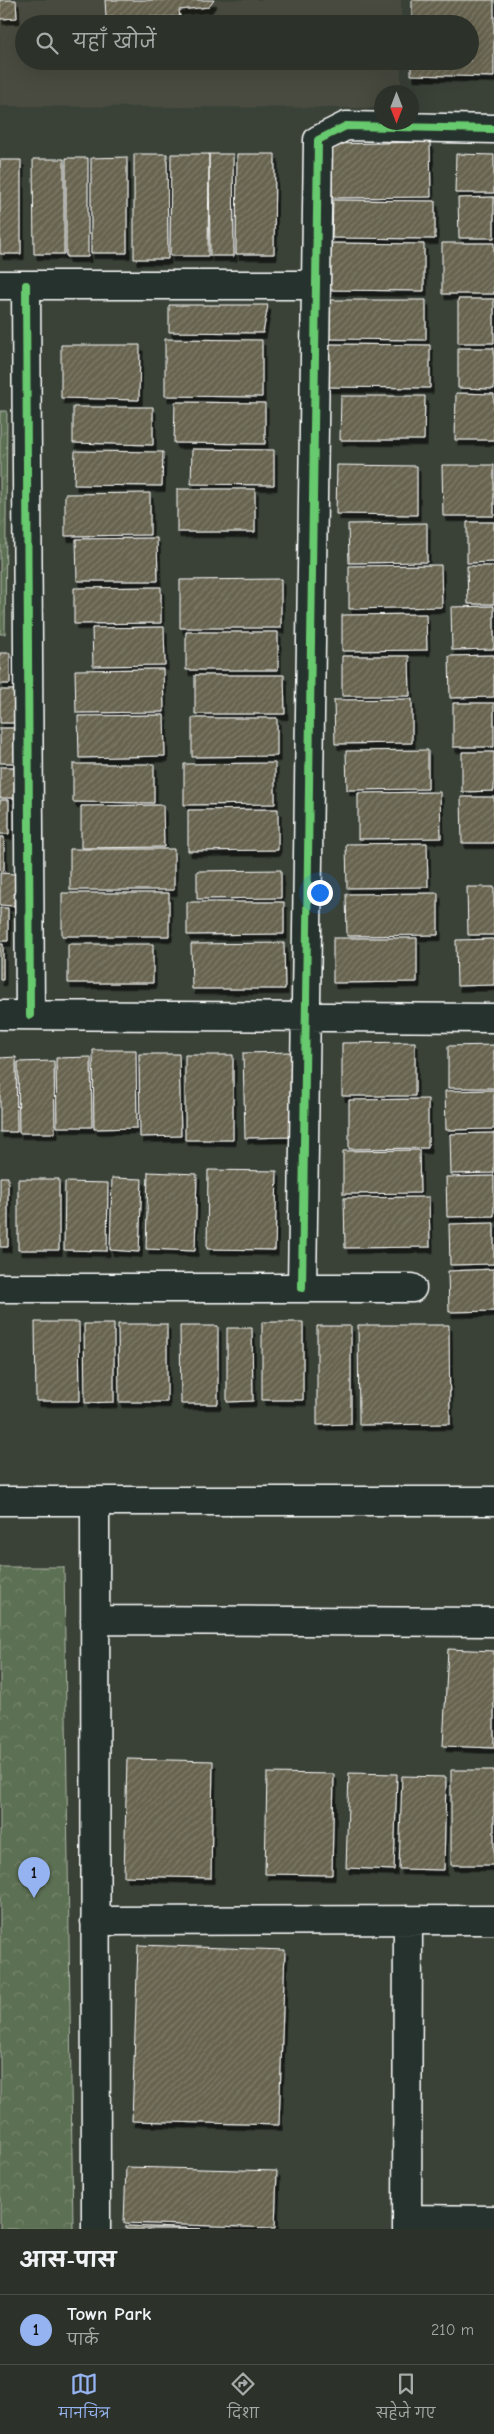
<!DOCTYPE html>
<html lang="hi">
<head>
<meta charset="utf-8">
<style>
	:root { --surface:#2c322a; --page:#383e36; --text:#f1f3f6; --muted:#a6aaa8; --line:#484d47; --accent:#95b2f1 }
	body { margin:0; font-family:"Comic Neue","Playpen Sans Deva",sans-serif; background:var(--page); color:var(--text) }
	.compass { position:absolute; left:374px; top:85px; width:45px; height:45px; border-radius:50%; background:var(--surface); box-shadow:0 5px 20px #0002; rotate:180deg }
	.you { position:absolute; left:319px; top:892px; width:18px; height:18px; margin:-12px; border:4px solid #fff; border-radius:50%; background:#1a73e8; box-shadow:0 0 0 8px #1a73e833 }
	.badge { display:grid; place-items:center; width:32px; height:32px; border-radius:50%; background:var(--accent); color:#111; font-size:16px; font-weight:700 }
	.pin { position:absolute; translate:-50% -41px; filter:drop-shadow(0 1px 2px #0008) }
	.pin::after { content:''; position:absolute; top:26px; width:18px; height:15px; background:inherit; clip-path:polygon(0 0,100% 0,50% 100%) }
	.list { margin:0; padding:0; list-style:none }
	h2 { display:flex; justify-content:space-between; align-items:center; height:65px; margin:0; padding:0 20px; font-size:21px }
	h2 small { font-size:16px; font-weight:400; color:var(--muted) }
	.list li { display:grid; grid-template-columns:32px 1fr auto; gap:15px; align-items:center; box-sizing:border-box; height:70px; padding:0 20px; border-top:1px solid var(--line) }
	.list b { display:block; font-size:19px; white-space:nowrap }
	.list p { margin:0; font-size:16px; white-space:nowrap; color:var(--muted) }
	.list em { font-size:16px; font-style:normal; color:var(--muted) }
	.icon { flex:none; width:28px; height:28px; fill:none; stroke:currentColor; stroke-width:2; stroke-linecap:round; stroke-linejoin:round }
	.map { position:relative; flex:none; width:494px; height:2229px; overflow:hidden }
	.search { position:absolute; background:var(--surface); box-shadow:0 5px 20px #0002; left:15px; right:15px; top:15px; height:55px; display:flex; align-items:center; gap:12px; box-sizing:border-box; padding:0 18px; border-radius:28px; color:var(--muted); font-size:19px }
	.sheet { height:135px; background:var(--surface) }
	nav { display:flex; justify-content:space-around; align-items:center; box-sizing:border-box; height:70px; border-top:1px solid var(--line); background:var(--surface); font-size:14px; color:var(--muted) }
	nav a { display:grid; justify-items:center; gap:2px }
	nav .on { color:var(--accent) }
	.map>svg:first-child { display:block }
	.built { fill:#484c3f }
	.park { fill:url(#park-crowns); stroke:#aeb7a8 }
	.building { fill:url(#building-hatch); stroke:#fff; filter:url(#shadow) }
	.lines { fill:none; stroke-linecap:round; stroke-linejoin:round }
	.minor-casing { stroke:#fff; stroke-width:31 }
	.minor { stroke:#26332d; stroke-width:28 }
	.cycleway-casing { stroke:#26332d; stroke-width:11 }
	.cycleway { stroke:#67ca6e; stroke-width:8 }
</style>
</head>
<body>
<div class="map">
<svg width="494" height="2229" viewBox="0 0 494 2229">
	<defs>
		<pattern id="park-crowns" width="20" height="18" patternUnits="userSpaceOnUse" patternTransform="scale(1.25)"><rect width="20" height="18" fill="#5c6f52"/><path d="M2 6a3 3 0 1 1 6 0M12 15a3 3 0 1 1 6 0" fill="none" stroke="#74856c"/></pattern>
		<pattern id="building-hatch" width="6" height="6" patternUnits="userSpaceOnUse" patternTransform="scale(1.25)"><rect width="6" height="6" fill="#676450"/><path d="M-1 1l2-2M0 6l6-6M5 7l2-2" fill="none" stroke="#7e7b6a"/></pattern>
		<filter id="shadow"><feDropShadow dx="3" dy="5.5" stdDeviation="0" flood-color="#0009"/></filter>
	</defs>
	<rect width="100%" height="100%" fill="#3a4238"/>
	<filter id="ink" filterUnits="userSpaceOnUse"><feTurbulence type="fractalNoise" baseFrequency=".02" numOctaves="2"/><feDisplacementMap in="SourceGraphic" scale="10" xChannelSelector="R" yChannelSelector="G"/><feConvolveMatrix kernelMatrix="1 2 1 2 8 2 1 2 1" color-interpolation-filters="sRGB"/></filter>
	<g filter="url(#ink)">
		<path class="built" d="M0,0H401V24H24V61H401V92H382L381,108L0,106Z"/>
		<path class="park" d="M0,411H7L5,634H0Z
			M0,1567H64L73,2229H0Z"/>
		<path class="building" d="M0,0H16L17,18L0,19Z
			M105,0H214L209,7L179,10L180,17H106Z
			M412,0H494V77L411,75V61H470V24H412Z
			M430,142L431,197L332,198V144Z
			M134,154H167L168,259H134Z
			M171,154H209L208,256H170Z
			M209,154H233L234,256H210Z
			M237,154H275L274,254H236Z
			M456,154L494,155V193H455Z
			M127,157V253H91V158Z
			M66,158H88V257H66Z
			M33,159H64V254H34Z
			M0,160H21V254H0Z
			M494,197V238H459L458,198Z
			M333,200L435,201V239L332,238Z
			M325,243L424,244V291L325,290Z
			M442,243H494V294H442Z
			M458,299H494V343H458Z
			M329,300H426V340L328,339Z
			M169,305H268L263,333L169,332Z
			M165,339L262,340V397L165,396Z
			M325,344L430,345V388L325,387Z
			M61,345H140L139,400L61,398Z
			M458,348H494V389L458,388Z
			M456,393L494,394V440H455Z
			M341,396H425L424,440H340Z
			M175,402L265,403V444L174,443Z
			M73,407H153V445L73,443Z
			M192,449L274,450V485L191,484Z
			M75,451L163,452L162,486L74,485Z
			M337,465L417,466V515L336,514Z
			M442,465H494V516H443Z
			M177,489H255V532H177Z
			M150,493V535L65,536V494Z
			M467,522H494V562L467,563Z
			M427,523V562L349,563L348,524Z
			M157,538L158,581H77L76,539Z
			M441,565L442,607L349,609V566Z
			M467,566H494V604H468Z
			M281,579V628H180V580Z
			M161,587V623L74,624V588Z
			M494,606V649L452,650L451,607Z
			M426,614L427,650L342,651V615Z
			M164,627L165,665L93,666L92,628Z
			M186,632H278V670H186Z
			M0,653H10V684H0Z
			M494,655V697L450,698L449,656Z
			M342,656H409L410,696H342Z
			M163,669L164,712L76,713L75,670Z
			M195,675H284L285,714H195Z
			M0,690H19V723H0Z
			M412,699V743L335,744L334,700Z
			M453,703H494V747H453Z
			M164,715L165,756L79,758L78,716Z
			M192,718H277V756L192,757Z
			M0,728H17L16,763H0Z
			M428,750V789L347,790L346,751Z
			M462,752H494V791L462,792Z
			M275,763V804L184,805V764Z
			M73,764H154V803L73,802Z
			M0,767H18V798H0Z
			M440,792L441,838L358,839V793Z
			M461,797H494V843H462Z
			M0,800H9V834H0Z
			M163,805L164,847L81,848V806Z
			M278,809V850L188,851V810Z
			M0,837H4V871H0Z
			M427,843L428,887L347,888L346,844Z
			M70,849H174V890H70Z
			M281,870V898L197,899V871Z
			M0,873L15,874L14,906L0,905Z
			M467,887H494V935H468Z
			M62,893H169V936H62Z
			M438,893V935L347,936L346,894Z
			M187,902H284V934L187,935Z
			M0,908H8V941H0Z
			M333,938H417V982L333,983Z
			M494,939V985L457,986L456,940Z
			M284,943L285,989H192L191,944Z
			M0,944H3V980H0Z
			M68,944H153V983H68Z
			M415,1042V1096H342V1043Z
			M494,1045V1088H448V1046Z
			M93,1050H136L137,1128L94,1129Z
			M292,1052L294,1137L245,1138L243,1053Z
			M139,1054H179L181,1136L140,1137Z
			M185,1055H233V1140H185Z
			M16,1057L17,1132H0V1058Z
			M91,1057L92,1127H57L56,1058Z
			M54,1061L55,1133H19L18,1062Z
			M494,1090V1129L446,1130L445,1091Z
			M428,1099V1148L349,1149V1100Z
			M494,1133V1173L451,1174L450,1134Z
			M419,1150L420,1193L343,1194V1151Z
			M208,1170L277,1171L275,1250L207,1249Z
			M148,1172L197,1174L195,1251L146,1249Z
			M494,1176V1216L447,1217L446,1177Z
			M0,1177H8V1247H0Z
			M112,1178L142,1179L139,1252L110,1250Z
			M18,1179H59V1250H18Z
			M65,1182L108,1183L107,1251L64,1250Z
			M429,1197L430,1247L345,1248L344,1198Z
			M494,1223V1264L450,1265L449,1224Z
			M494,1269V1311L449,1312L448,1271Z
			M35,1322H79L80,1401H36Z
			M262,1322H303V1400H262Z
			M84,1324H114V1402L85,1403Z
			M118,1324H167V1402H119Z
			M358,1325H449L450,1424L359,1425Z
			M180,1326H218V1404H181Z
			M317,1326H351V1424L317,1425Z
			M227,1328H252L253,1401L227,1402Z
			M448,1649L494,1651V1748L443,1746Z
			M127,1759L213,1761L211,1878L124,1876Z
			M451,1770H494V1865H451Z
			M267,1773L334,1774L332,1875L265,1874Z
			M349,1773L397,1774L394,1870L346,1868Z
			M402,1776L446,1777L444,1870L399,1869Z
			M138,1945L285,1950L279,2125L132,2121Z
			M126,2167L277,2171L275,2228L124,2223Z
			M126,2226L201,2229H126Z"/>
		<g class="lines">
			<defs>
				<path id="minor" d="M0,285H316
					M26,285L30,1015
					M0,1015L494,1018
					M0,1288H412
					M302,1288L318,140L346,126L494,129
					M0,1501H494
					M95,1501L96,2229
					M95,1620L494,1622
					M95,1921L494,1920
					M407,2219L494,2220
					M407,2229L408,1920"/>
			</defs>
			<use href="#minor" class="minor-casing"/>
			<use href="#minor" class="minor"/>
			<defs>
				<path id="cycleway" d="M26,285L30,1015
					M302,1288L318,140L346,126L494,129"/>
			</defs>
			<use href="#cycleway" class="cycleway-casing"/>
			<use href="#cycleway" class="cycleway"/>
		</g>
	</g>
</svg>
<svg class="compass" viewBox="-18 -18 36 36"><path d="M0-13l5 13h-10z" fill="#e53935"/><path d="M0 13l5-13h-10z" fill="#a6aaa8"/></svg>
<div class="you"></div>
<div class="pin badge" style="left:34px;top:1898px">1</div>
<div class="search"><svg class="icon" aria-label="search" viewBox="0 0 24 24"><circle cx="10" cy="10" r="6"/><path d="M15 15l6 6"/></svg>यहाँ खोजें</div>
</div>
<section class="sheet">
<h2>आस-पास<small></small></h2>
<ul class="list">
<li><span class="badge">1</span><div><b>Town Park</b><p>पार्क</p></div><em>210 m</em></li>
</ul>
</section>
<nav>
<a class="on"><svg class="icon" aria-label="map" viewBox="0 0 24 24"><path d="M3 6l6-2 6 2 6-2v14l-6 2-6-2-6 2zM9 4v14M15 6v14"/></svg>मानचित्र</a>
<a><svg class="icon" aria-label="directions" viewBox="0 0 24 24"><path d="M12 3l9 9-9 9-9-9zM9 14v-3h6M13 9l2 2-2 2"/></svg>दिशा</a>
<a><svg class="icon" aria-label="saved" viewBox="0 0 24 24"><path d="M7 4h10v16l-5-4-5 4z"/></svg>सहेजे गए</a>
</nav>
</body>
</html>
